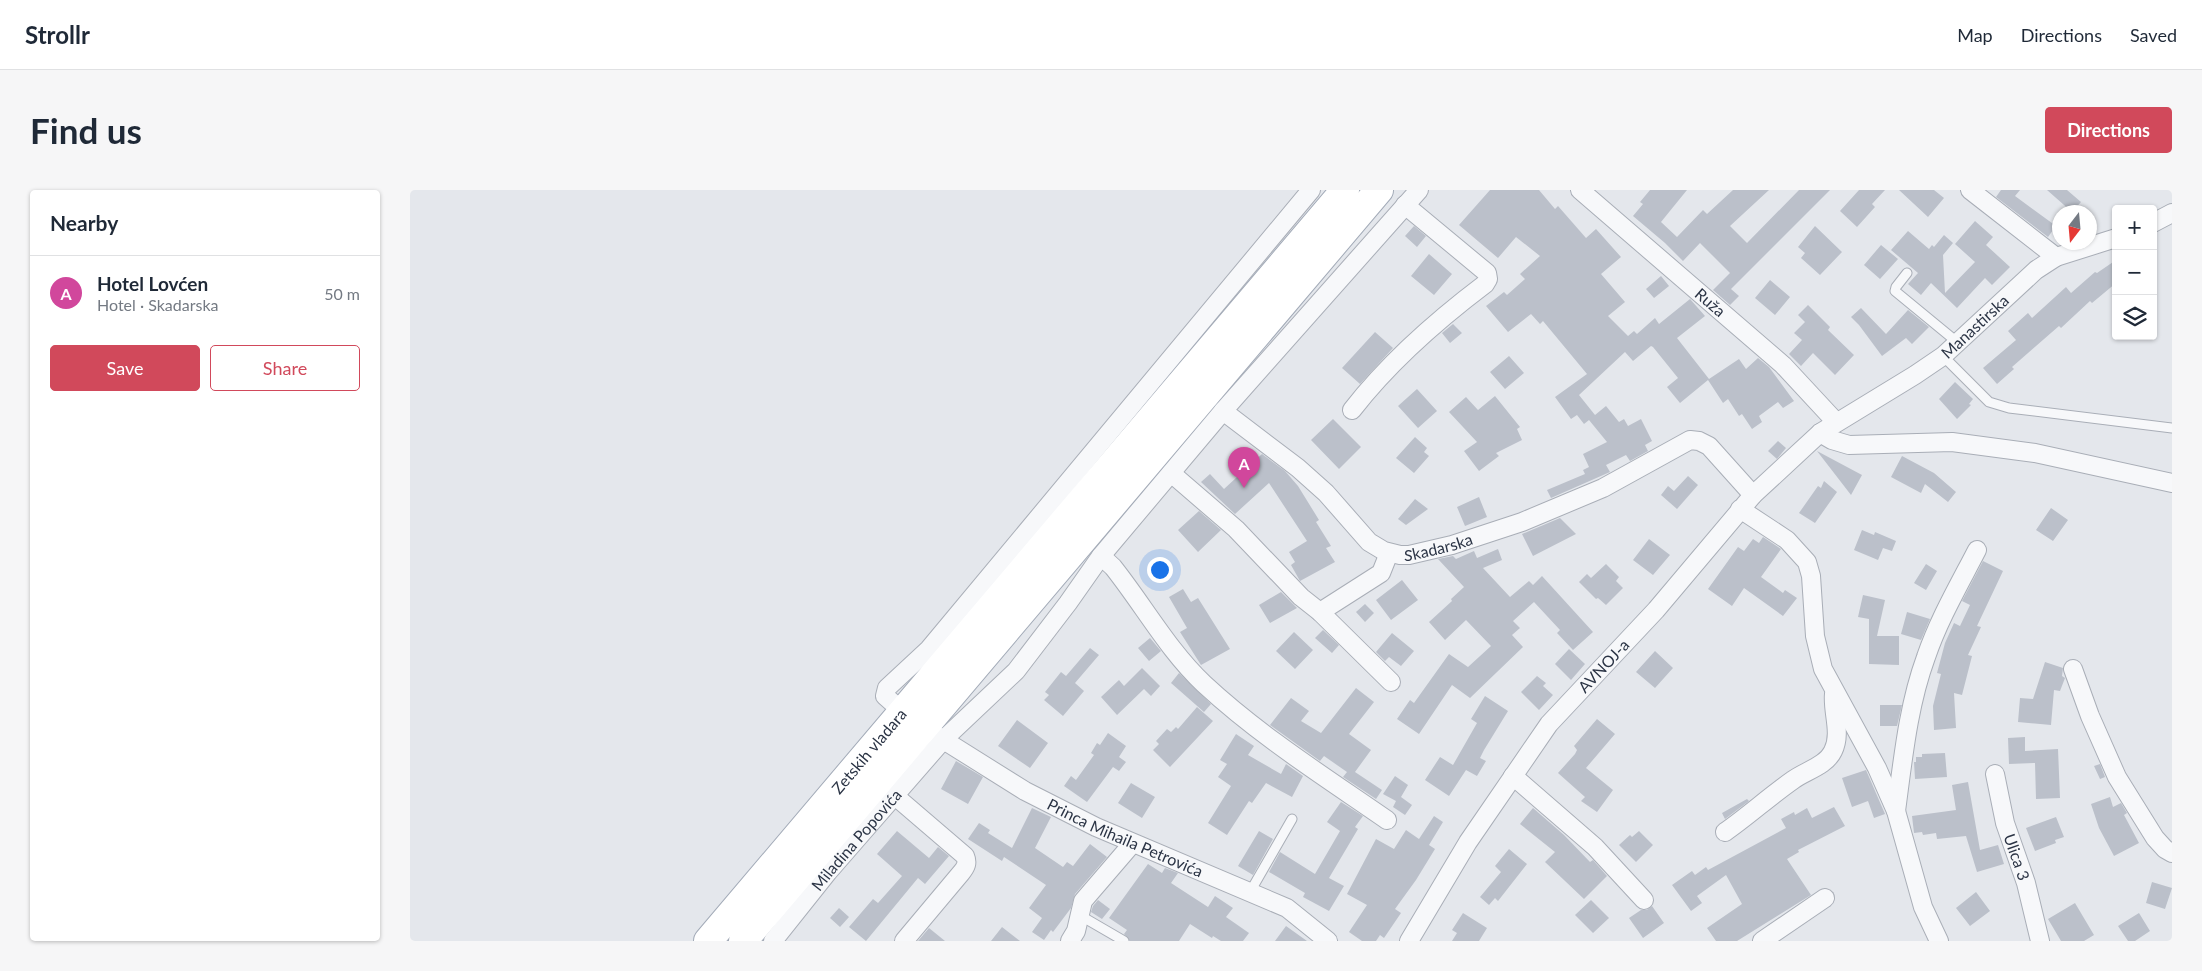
<!DOCTYPE html>
<html lang="en">
<head>
<meta charset="utf-8">
<style>
	:root { --surface:#fff; --page:#f6f6f7; --text:#1f2937; --muted:#747a83; --line:#e0e1e3; --accent:#d1495b }
	body { margin:0; font-family:Lato,sans-serif; background:var(--page); color:var(--text) }
	.controls { position:absolute; right:15px; top:15px; display:grid; overflow:hidden; border-radius:5px; box-shadow:0 1px 4px #0004 }
	.controls button { width:45px; height:45px; display:grid; place-items:center; padding:0; border:0; border-bottom:1px solid var(--line); background:var(--surface); color:var(--text); font:25px sans-serif }
	.compass { position:absolute; left:1642px; top:15px; width:45px; height:45px; border-radius:50%; background:var(--surface); box-shadow:0 1px 4px #0004; rotate:196deg }
	.you { position:absolute; left:749px; top:379px; width:18px; height:18px; margin:-12px; border:4px solid #fff; border-radius:50%; background:#1a73e8; box-shadow:0 0 0 8px #1a73e833 }
	.badge { display:grid; place-items:center; width:32px; height:32px; border-radius:50%; background:var(--accent); color:#fff; font-size:16px; font-weight:700 }
	.pin { position:absolute; translate:-50% -41px; filter:drop-shadow(0 1px 2px #0008) }
	.pin::after { content:''; position:absolute; top:26px; width:18px; height:15px; background:inherit; clip-path:polygon(0 0,100% 0,50% 100%) }
	.list { margin:0; padding:0; list-style:none }
	h2 { display:flex; justify-content:space-between; align-items:center; height:65px; margin:0; padding:0 20px; font-size:21px }
	h2 small { font-size:16px; font-weight:400; color:var(--muted) }
	.list li { display:grid; grid-template-columns:32px 1fr auto; gap:15px; align-items:center; box-sizing:border-box; height:75px; padding:0 20px; border-top:1px solid var(--line) }
	.list b { display:block; font-size:19px; white-space:nowrap }
	.list p { margin:0; font-size:16px; white-space:nowrap; color:var(--muted) }
	.list em { font-size:16px; font-style:normal; color:var(--muted) }
	.actions { display:flex; gap:10px; padding:15px 20px }
	.actions a { flex:1; padding:11px 0; border:1px solid var(--accent); border-radius:5px; text-align:center; font-size:18px; color:var(--accent) }
	.actions .main { background:var(--accent); color:#fff }
	.icon { flex:none; width:28px; height:28px; fill:none; stroke:currentColor; stroke-width:2; stroke-linecap:round; stroke-linejoin:round }
	.map { position:relative; flex:none; width:1762px; height:751px; overflow:hidden; border-radius:5px }
	header { display:flex; align-items:center; gap:30px; box-sizing:border-box; height:70px; padding:0 25px; background:var(--surface); border-bottom:1px solid var(--line) }
	header strong { font-size:24px }
	nav { display:flex; gap:28px; margin-inline-start:auto; font-size:18px }
	.intro { display:flex; align-items:center; justify-content:space-between; box-sizing:border-box; height:120px; padding:0 30px }
	h1 { margin:0; font-size:35px }
	.button { padding:12px 22px; border-radius:5px; background:var(--accent); color:#fff; font-size:18px; font-weight:700 }
	main { display:flex; gap:30px; padding:0 30px }
	aside { flex:1; background:var(--surface); border-radius:5px; box-shadow:0 1px 4px #0004 }
	.map>svg:first-child { display:block }
	.building { fill:#bbc0ca }
	.lines { fill:none; stroke-linecap:round; stroke-linejoin:round }
	.lane-casing { stroke:#a9aeb7; stroke-width:11 }
	.street-casing { stroke:#a9aeb7; stroke-width:20 }
	.primary-casing { stroke:#a3abb8; stroke-width:30 }
	.lane { stroke:#f7f8fa; stroke-width:9 }
	.street { stroke:#f7f8fa; stroke-width:18 }
	.primary { stroke:#fff; stroke-width:28 }
	.labels { text-anchor:middle; stroke-width:4; stroke-linejoin:round; paint-order:stroke }
	.street-label { font-size:16px; fill:#2b3445; stroke:#f4f6f9 }
</style>
</head>
<body>
<header>
<strong>Strollr</strong>
<nav><a>Map</a><a>Directions</a><a>Saved</a></nav>
</header>
<div class="intro"><h1>Find us</h1><a class="button">Directions</a></div>
<main>
<aside>
<h2>Nearby<small></small></h2>
<ul class="list">
<li><span class="badge" style="background:#d1479c">A</span><div><b>Hotel Lovćen</b><p>Hotel · Skadarska</p></div><em>50 m</em></li>
</ul>
<div class="actions"><a class="main">Save</a><a>Share</a></div>
</aside>
<div class="map">
<svg width="1762" height="751" viewBox="0 0 1762 751">
	<rect width="100%" height="100%" fill="#e4e7ec"/>
	<path class="building" d="M1080,0H1129L1145,19L1148,16L1176,48L1186,39L1211,67L1191,84L1215,112L1198,126L1218,146L1224,141L1227,144L1245,128L1249,134L1280,109L1295,126L1267,148L1299,189L1329,169L1336,179L1348,168L1359,177L1384,211L1373,218L1368,212L1349,226L1352,232L1342,239L1332,224L1329,226L1318,209L1313,213L1298,190L1270,213L1257,197L1268,188L1243,157L1241,156L1223,171L1215,162L1169,205L1185,225L1196,216L1209,232L1214,229L1218,236L1231,229L1242,251L1235,255L1238,261L1220,271L1216,265L1196,275L1200,282L1141,308L1137,300L1175,284L1173,280L1179,277L1173,264L1197,252L1179,230L1174,234L1167,225L1161,229L1145,207L1177,184L1133,131L1130,134L1121,124L1098,142L1076,116L1094,102L1097,105L1115,89L1110,84L1130,66L1106,47L1088,68L1049,35Z
		M1240,0H1277L1251,32L1267,47L1293,20L1297,24L1323,0H1359L1320,36L1337,53L1389,0H1420L1321,99L1329,106L1320,115L1303,100L1320,83L1290,53L1273,71L1255,53L1223,26L1233,14L1230,12Z
		M1449,0H1475L1462,14L1465,17L1447,37L1430,21Z
		M1489,0H1524L1534,8L1518,27Z
		M1591,0H1610L1605,6L1646,36L1638,47L1586,7Z
		M1637,0H1657L1671,12L1662,22Z
		M1565,31L1583,47L1576,55L1600,77L1582,95L1575,88L1547,118L1521,93L1511,105L1498,94L1508,83L1481,60L1498,41L1519,59L1522,55L1524,57L1534,45L1543,53L1533,65L1535,103L1565,72L1545,54Z
		M1004,36L1016,46L1007,57L995,46Z
		M1405,36L1432,62L1410,85L1391,68L1395,63L1388,57Z
		M1471,55L1488,69L1470,89L1454,75Z
		M1019,64L1042,84L1024,105L1001,86Z
		M1706,70V93L1682,113L1680,111L1651,138L1649,136L1602,177L1604,179L1587,194L1573,178L1606,150L1598,141L1618,123L1622,128L1656,97L1661,103L1685,82L1687,83Z
		M1251,86L1259,96L1244,108L1236,99Z
		M1360,90L1380,107L1365,125L1345,108Z
		M1398,115L1420,137L1418,140L1444,165L1425,185L1403,163L1391,176L1379,164L1392,150L1384,143L1395,132L1388,125Z
		M1451,118L1476,144L1498,120L1519,137L1502,154L1496,148L1472,166L1449,135L1441,127Z
		M1043,134L1052,143L1040,153L1032,143Z
		M965,142L983,158L950,194L932,178Z
		M1099,166L1114,183L1095,199L1080,182Z
		M1545,192L1563,209L1559,214L1561,215L1547,229L1529,209Z
		M1007,199L1027,221L1008,238L988,216Z
		M1085,206L1110,237L1107,239L1112,250L1086,263L1089,266L1069,281L1054,261L1067,252L1039,222L1056,207L1068,220Z
		M923,229L951,257L929,279L901,250Z
		M1005,247L1017,258L1014,262L1019,266L1004,283L986,268Z
		M1368,251L1376,258L1367,269L1358,261Z
		M1407,261L1452,285L1441,305Z
		M852,264L875,281L888,296L909,330L906,332L921,356L916,358L925,372L890,391L881,375L885,372L879,362L897,351L859,293L825,324L791,292L800,284L814,299Z
		M1492,266L1524,283L1546,302L1538,312L1515,294L1511,303L1481,287Z
		M1278,286L1288,295L1267,319L1251,305L1258,296L1264,301Z
		M1414,291L1427,302L1405,333L1389,323L1408,296L1411,298Z
		M1069,307L1077,327L1055,336L1047,317Z
		M1005,309L1018,319L996,335L988,329Z
		M1641,318L1658,330L1643,351L1626,340Z
		M789,321L811,340L788,362L768,340Z
		M1150,328L1166,344L1123,366L1112,344Z
		M1452,340L1464,345L1465,342L1486,351L1482,361L1473,358L1468,370L1444,360Z
		M1353,347L1371,359L1351,387L1373,403L1375,400L1387,408L1373,426L1334,398L1322,416L1298,399L1328,357L1334,361L1343,349L1349,353Z
		M1239,349L1260,365L1243,385L1223,370Z
		M1088,359L1092,370L1073,378L1100,407L1119,391L1123,395L1132,386L1183,442L1163,460L1147,443L1150,440L1124,412L1103,431L1110,438L1102,445L1113,457L1060,508L1042,495L1009,544L987,529L1000,510L1004,513L1039,464L1058,477L1081,456L1056,430L1035,450L1019,432L1042,411L1041,409L1054,397L1028,369L1043,366L1046,369L1064,361L1067,368Z
		M1573,371L1593,381L1567,436L1571,437L1558,465L1562,466L1552,505L1544,503L1546,538L1524,540L1523,516L1531,484L1527,483L1535,453L1544,433L1550,436L1560,415L1552,411Z
		M1196,374L1209,387L1206,391L1213,398L1196,415L1188,408L1186,409L1169,392L1177,384L1181,388Z
		M1516,374L1527,381L1516,400L1504,393Z
		M992,390L1008,410L981,430L966,410Z
		M773,399L781,412L788,408L820,459L791,475L770,442L777,438L759,407Z
		M871,402L887,418L860,433L849,415Z
		M1453,405L1475,410L1467,446H1489V475L1459,474V429L1448,427Z
		M955,414L964,423L955,432L946,422Z
		M1497,422L1520,429L1511,450L1491,444Z
		M913,440L929,455L922,463L905,448Z
		M884,442L903,460L885,479L866,461Z
		M982,443L1004,461L991,476L979,467L975,471L966,462Z
		M740,448L751,461L739,471L728,458Z
		M680,458L689,465L665,493L674,501L653,526L634,510L639,505L635,502L651,482L656,486Z
		M1159,459L1175,474L1161,490L1145,474Z
		M1245,461L1263,478L1245,498L1226,482Z
		M1635,472L1653,478L1652,486L1655,488L1650,501L1644,500L1641,535L1608,532L1610,508L1623,509Z
		M732,478L750,496L741,506L734,499L707,525L691,507L709,490L714,496Z
		M769,483L801,514L794,522L761,493Z
		M1127,486L1136,493L1133,496L1143,505L1129,520L1111,502Z
		M946,498L964,512L939,544L961,560L945,582L972,600L966,609L933,587L937,582L914,566L910,571L860,535L881,508L899,521L891,531L911,543Z
		M1075,506L1098,521L1074,560L1070,568L1076,571L1067,586L1056,580L1039,606L1015,590L1030,567L1043,575L1067,533L1061,529Z
		M1470,515H1492L1487,536H1470Z
		M787,517L803,531L760,577L743,560L749,554L746,551L757,539L761,542L766,537L768,539Z
		M1187,529L1205,544L1176,578L1203,600L1187,622L1171,611L1175,607L1148,583L1165,564L1167,560L1164,556Z
		M607,530L638,553L620,578L588,556Z
		M698,543L716,556L709,567L716,572L709,581L703,577L677,612L654,596L661,586L666,590L684,565L681,563L687,553L690,555Z
		M826,544L844,556L838,565L871,584L876,574L893,586L882,607L856,593L842,613L839,611L817,645L798,633L821,596L808,587L817,574L810,570Z
		M1615,547V561L1648,559L1650,608L1626,609L1625,573L1599,574L1598,548Z
		M1535,563L1537,587L1505,589L1504,572H1506V567H1512V564Z
		M546,571L573,587L558,614L531,599Z
		M1690,574L1695,587L1690,589L1684,576Z
		M1456,580L1475,624L1464,628L1458,611L1442,617L1432,588Z
		M985,586L998,595L991,607L1002,615L995,625L983,617L986,611L973,604Z
		M1558,592L1570,660L1588,655L1594,674L1567,682L1556,646L1527,649L1526,643L1513,645L1512,642L1504,643L1502,626L1546,620L1542,595Z
		M721,593L745,607L732,628L708,613Z
		M1700,607L1703,617L1711,613L1717,623L1714,625L1729,653L1704,666L1689,638L1681,614Z
		M1337,609L1339,611L1315,629L1312,623Z
		M931,612L953,626L945,637L948,639L919,688L934,696L919,721L893,707L895,703L859,682L870,662L905,684L930,641L917,632Z
		M1424,617L1435,636L1388,660L1389,662L1377,669L1401,705L1327,751H1306L1297,738L1332,714L1316,685L1287,706L1292,713L1281,721L1262,695L1282,681L1285,685L1296,677L1298,680L1376,638L1371,629L1384,622L1385,625L1397,618L1402,628Z
		M622,618L641,627L625,658L653,677L657,672L663,676L680,654L697,667L665,704L661,718L643,742L641,740L634,750L622,742L632,728L619,718L636,695L594,667L592,671L558,649L569,633L580,640L578,643L602,658Z
		M1123,618L1154,645L1180,672L1183,670L1197,686L1174,709L1135,672L1145,662L1110,634Z
		M1024,626L1033,632L1019,655L1025,659L1006,690L985,719L991,723L974,748L970,745L966,751H952L939,742L957,715L937,704L966,649L984,659L996,640L1009,649Z
		M1646,627L1654,647L1645,650L1646,653L1625,661L1616,638Z
		M487,641L519,668L528,657L539,666L515,694L508,688L456,751L439,737L463,709L468,713L492,686L467,664Z
		M849,641L863,649L843,685L828,676Z
		M1229,641L1243,655L1226,672L1209,655L1220,645L1222,647Z
		M1099,659L1117,674L1088,711L1085,708L1079,715L1070,707L1091,682L1085,676Z
		M738,674L752,683L755,678L768,683L761,693L798,717L805,706L823,718L816,727L839,743L833,751H811L803,746L802,748L780,734L769,751H720L714,744L717,740L699,728Z
		M1742,692L1762,698L1755,719L1736,713Z
		M1566,702L1580,721L1560,736L1546,718Z
		M688,710L700,719L692,729L681,722L683,716Z
		M1181,710L1199,728L1183,743L1165,725Z
		M1665,713L1684,745L1674,751H1651L1638,729Z
		M1242,716L1254,733L1233,748L1219,728L1231,720H1237Z
		M429,718L439,727L430,737L420,728Z
		M1053,723L1077,738L1069,751H1042L1047,743L1042,740Z
		M1729,723L1740,741L1725,751H1718L1708,736Z
		M876,736L897,751H865Z
		M592,737L610,751H581Z
		M519,738L535,751H508Z"/>
	<g class="lines">
		<defs>
			<path id="lane" d="M1497,83L1486,97L1485,101L1547,152
				M1533,166L1579,212L1599,218L1762,238
				M840,702L882,629
				M671,726L714,751"/>
			<g id="street">
				<path id="s1" d="M1170,0L1373,175L1426,232"/>
				<path d="M1560,0L1646,67"/>
				<path d="M1743,33L1762,23"/>
				<path d="M942,220C980,171 1026,131 1075,94L1078,89L1077,83L995,15"/>
				<path id="s2" d="M813,221L888,278L916,303L959,352L974,361L990,365H999L1042,355L1112,332L1193,298L1280,250L1289,251L1299,256L1343,305"/>
				<path d="M1410,243L1422,250L1439,255L1542,252L1625,263L1762,293"/>
				<path d="M761,283L826,339L891,407L910,422L981,492"/>
				<path d="M1330,319L1377,350L1397,372L1401,386L1405,446L1413,479L1467,578L1486,621L1513,717L1529,751"/>
				<path d="M691,366L703,377C734,416 758,460 794,494C850,546 915,587 977,630"/>
				<path d="M910,422L971,383L979,363"/>
				<path d="M1663,479L1680,526L1707,587L1745,648L1755,659L1762,663"/>
				<path d="M493,522L475,506L477,498L519,459L901,0"/>
				<path id="s3" d="M524,544L615,601L686,637L877,718L918,751"/>
				<path id="s4" d="M1585,584L1595,633L1616,693L1630,751"/>
				<path d="M1103,586L1185,657L1234,710"/>
				<path d="M485,606L555,666C558,673 556,677 551,683L494,751"/>
				<path d="M1486,621C1493,569 1498,516 1516,467C1529,429 1549,395 1567,360"/>
				<path d="M1315,642C1338,626 1360,606 1383,590C1395,581 1416,576 1423,561C1432,543 1422,522 1424,504"/>
				<path id="s5" d="M363,751L418,682L533,550L606,481L658,413L691,366L813,221L1009,0"/>
				<path d="M660,751L666,741L673,711L722,654"/>
				<path id="s6" d="M999,751L1058,652L1139,534L1246,420L1343,305L1410,243L1505,185L1533,166L1626,80L1646,67L1706,48"/>
				<path d="M1352,751L1415,708"/>
			</g>
			<g id="primary">
				<path id="s7" d="M298,751L935,0"/>
				<path d="M333,751L969,0"/>
			</g>
		</defs>
		<use href="#lane" class="lane-casing"/>
		<use href="#street" class="street-casing"/>
		<use href="#primary" class="primary-casing"/>
		<use href="#lane" class="lane"/>
		<use href="#street" class="street"/>
		<use href="#primary" class="primary"/>
	</g>
	<g class="labels">
		<g class="street-label">
			<text dy="6" stroke="none"><textPath href="#s1" startOffset="172">Ruža</textPath></text>
			<text dy="6" stroke="none"><textPath href="#s6" startOffset="845">Manastirska</textPath></text>
			<text dy="6" stroke="none"><textPath href="#s2" startOffset="270">Skadarska</textPath></text>
			<text dy="6" stroke="none"><textPath href="#s6" startOffset="338">AVNOJ-a</textPath></text>
			<text dy="6" stroke="none"><textPath href="#s7" startOffset="249">Zetskih vladara</textPath></text>
			<text dy="6" stroke="none"><textPath href="#s3" startOffset="218">Princa Mihaila Petrovića</textPath></text>
			<text dy="6" stroke="none"><textPath href="#s5" startOffset="131">Miladina Popovića</textPath></text>
			<text dy="6" stroke="none"><textPath href="#s4" startOffset="86">Ulica 3</textPath></text>
		</g>
	</g>
</svg>
<div class="controls">
<button>+</button>
<button>−</button>
<button><svg class="icon" aria-label="layers" viewBox="0 0 24 24"><path d="M12 4l9 5-9 5-9-5zM3 14l9 5 9-5"/></svg></button>
</div>
<svg class="compass" viewBox="-18 -18 36 36"><path d="M0-13l5 13h-10z" fill="#e53935"/><path d="M0 13l5-13h-10z" fill="#747a83"/></svg>
<div class="you"></div>
<div class="pin badge" style="left:834px;top:298px;background:#d1479c">A</div>
</div>
</main>
</body>
</html>
